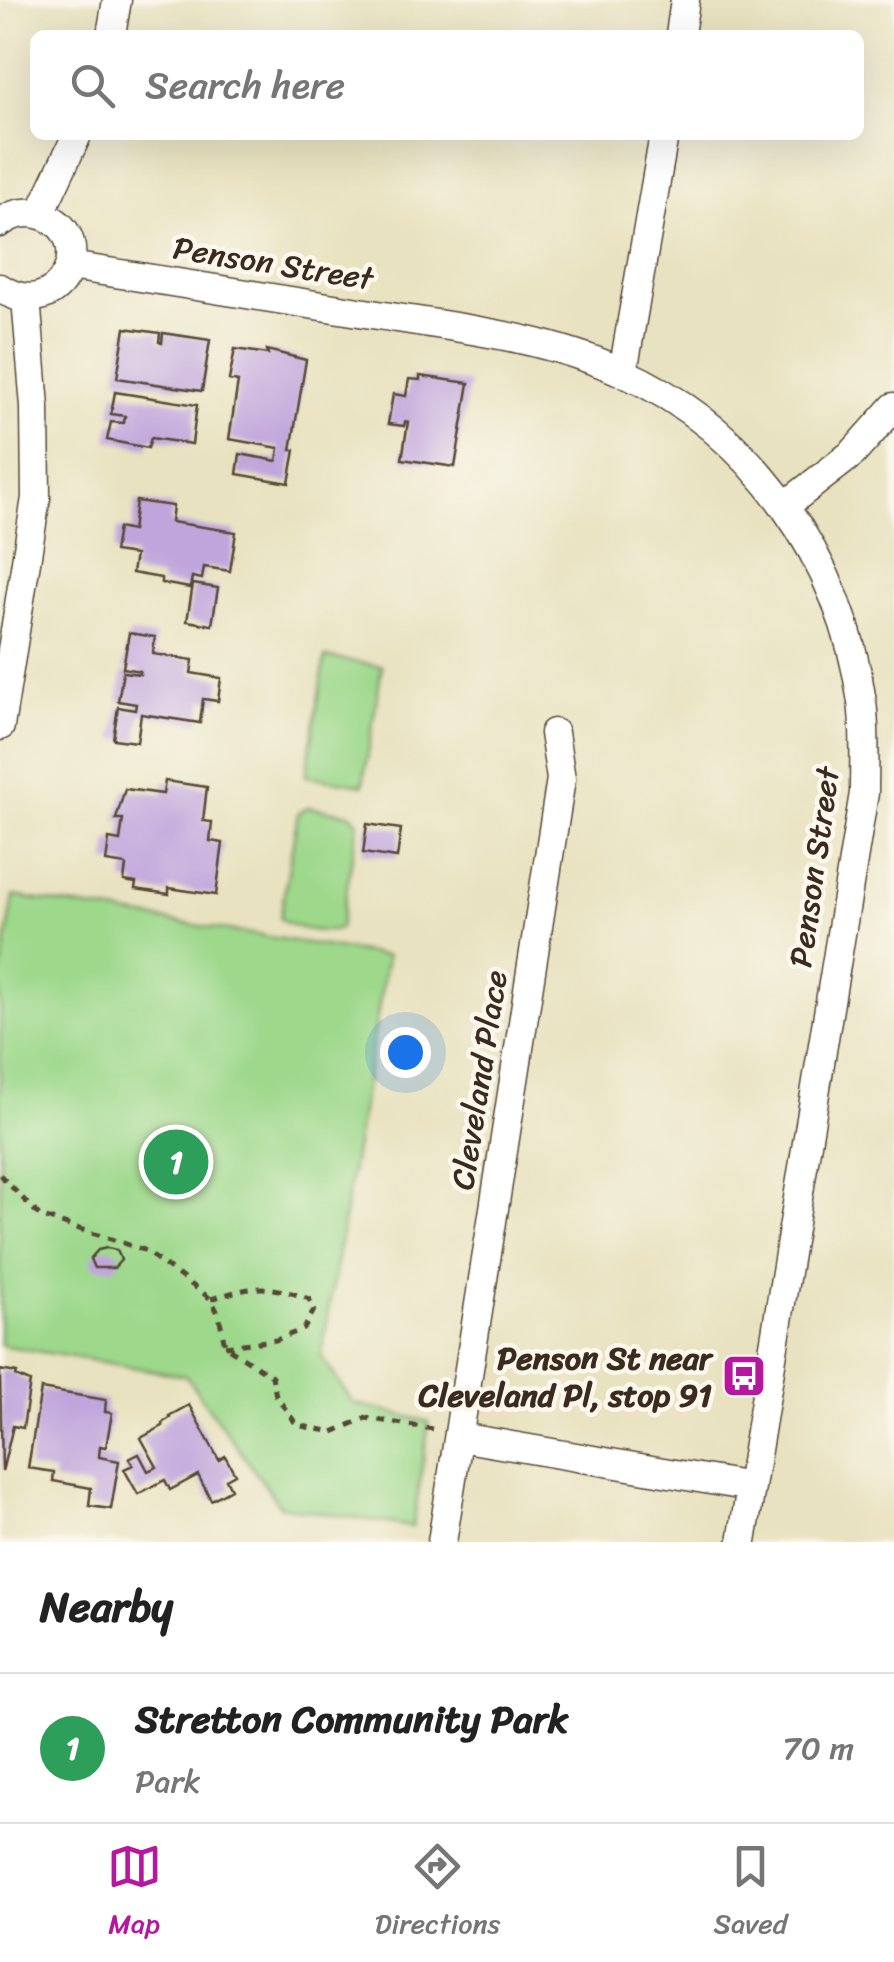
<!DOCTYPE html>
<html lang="en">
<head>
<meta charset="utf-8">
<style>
	:root { --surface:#fff; --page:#f6f6f6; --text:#222; --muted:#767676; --line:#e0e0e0; --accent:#b5179e }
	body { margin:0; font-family:Sriracha,sans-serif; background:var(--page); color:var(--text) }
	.you { position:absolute; left:405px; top:1052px; width:35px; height:35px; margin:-25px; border:8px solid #fff; border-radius:50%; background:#1a73e8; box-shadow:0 0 0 15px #1a73e833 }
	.badge { display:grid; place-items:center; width:65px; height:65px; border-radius:50%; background:var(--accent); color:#fff; font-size:32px; font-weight:700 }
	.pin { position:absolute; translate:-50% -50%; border:5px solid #fff; box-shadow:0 2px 10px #0006 }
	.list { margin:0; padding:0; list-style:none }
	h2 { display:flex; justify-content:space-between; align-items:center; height:130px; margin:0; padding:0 40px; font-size:42px }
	h2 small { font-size:32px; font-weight:400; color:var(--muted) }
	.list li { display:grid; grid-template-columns:65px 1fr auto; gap:30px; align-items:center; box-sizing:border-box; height:150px; padding:0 40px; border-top:2px solid var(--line) }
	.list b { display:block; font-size:38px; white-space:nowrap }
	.list p { margin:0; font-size:32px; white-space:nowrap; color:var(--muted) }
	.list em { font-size:32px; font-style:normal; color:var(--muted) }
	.icon { flex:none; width:55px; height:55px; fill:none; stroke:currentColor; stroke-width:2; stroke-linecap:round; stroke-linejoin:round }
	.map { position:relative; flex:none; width:894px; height:1542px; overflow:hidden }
	.search { position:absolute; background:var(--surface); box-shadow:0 10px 40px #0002; left:30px; right:30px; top:30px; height:110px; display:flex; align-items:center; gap:25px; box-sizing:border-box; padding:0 35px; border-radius:15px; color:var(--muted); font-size:38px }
	.sheet { height:280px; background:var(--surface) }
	nav { display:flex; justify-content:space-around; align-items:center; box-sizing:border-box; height:140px; border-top:2px solid var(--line); background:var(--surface); font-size:28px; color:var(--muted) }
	nav a { display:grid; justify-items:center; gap:5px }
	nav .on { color:var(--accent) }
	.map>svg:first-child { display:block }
	.green { fill:#9dd88b; stroke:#6c8154; stroke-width:2.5 }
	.building { fill:#c0a5dc }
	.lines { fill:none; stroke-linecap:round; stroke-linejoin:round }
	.minor-casing { stroke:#554636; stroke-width:31 }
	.path { stroke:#554636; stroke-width:5; stroke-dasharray:8 8; stroke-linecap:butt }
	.minor { stroke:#fff; stroke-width:28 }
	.labels { text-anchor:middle; stroke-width:9; stroke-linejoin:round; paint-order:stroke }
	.street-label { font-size:32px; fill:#3b2a1e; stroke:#fbf7ec }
	.poi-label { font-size:32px; font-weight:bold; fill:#3b2a1e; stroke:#fbf7ec; text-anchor:end }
</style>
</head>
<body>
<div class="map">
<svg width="894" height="1542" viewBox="0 0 894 1542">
	<rect width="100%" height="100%" fill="#fbf7ec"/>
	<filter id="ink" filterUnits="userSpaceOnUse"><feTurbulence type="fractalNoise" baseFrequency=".01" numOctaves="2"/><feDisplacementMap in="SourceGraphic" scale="20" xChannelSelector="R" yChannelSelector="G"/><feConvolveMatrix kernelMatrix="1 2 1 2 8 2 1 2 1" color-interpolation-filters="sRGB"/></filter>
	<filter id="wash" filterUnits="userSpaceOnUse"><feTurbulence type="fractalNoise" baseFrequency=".0048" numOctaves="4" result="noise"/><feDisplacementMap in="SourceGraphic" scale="40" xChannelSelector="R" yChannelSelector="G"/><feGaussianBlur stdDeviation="2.25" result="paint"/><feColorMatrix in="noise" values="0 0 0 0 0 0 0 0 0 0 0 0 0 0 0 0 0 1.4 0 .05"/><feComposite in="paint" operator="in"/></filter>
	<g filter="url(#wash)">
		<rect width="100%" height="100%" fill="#e8e2c0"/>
		<path class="green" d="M325,657L382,666L363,785L306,776Z
			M308,807L351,814L358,823L340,928C325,935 293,929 280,918L298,813Z
			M14,896L387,956L321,1356L353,1403L429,1422L413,1527L280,1506L186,1376L0,1345V980Z"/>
		<g id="blocks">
			<path class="building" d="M125,328L160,333L159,342L162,343L163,333L210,340L202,391L117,378Z
				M235,349L268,354L267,350L306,360L291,450H295L289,483L237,474L240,454L277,461L279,448L229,439L238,382L229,380Z
				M420,376L469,383L455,467L402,459L408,422H405L404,426L388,424L393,394L406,396L409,379L420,380Z
				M115,392L197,405L192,444L151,438L148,448L107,440L111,422L124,423L125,416L111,414Z
				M136,501L173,506L171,522L236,532L230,571L204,567L202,579L192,577L190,588L161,583V578L132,573L135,555L114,552L118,528L132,531Z
				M193,584L218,588L212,625L187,621Z
				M129,633L155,637L153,654L193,660L191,673L221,678L218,701L203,699L200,723L141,714L137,742L113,739L118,707L135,710L136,704L118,701L123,672L140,674V671L123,668Z
				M165,781L207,787L203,821L212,822L210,841L223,843L216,895L169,888V894L135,889L136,883L124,881L126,865L106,862L109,839L120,841L123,819H116L125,789L163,794Z
				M367,824L401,829L397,858L363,853Z
				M107,1248L117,1250L121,1260L114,1268H94L90,1259L98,1250Z
				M0,1370L17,1373L16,1376L30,1382L23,1428L13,1426L2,1472Z
				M41,1389L106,1400L105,1412L112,1413L106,1447L100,1446L99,1457L119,1461L111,1509L89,1506L91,1488L53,1481L54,1472L28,1468Z
				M189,1405L219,1460L225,1456L235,1474L226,1479L231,1489L211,1500L198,1475L170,1490L165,1480L138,1494L124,1469L133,1465L129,1459L139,1454L148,1471L157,1467L141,1438L163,1426L162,1423L170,1418L169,1416Z"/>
		</g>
	</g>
	<g filter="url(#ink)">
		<use href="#blocks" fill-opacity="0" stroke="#554636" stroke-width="2.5"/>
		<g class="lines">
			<defs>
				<path id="minor" d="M111,35L117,0
					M680,35L685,0
					M40,214L77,135
					M0,223C13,213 28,210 44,216C101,237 60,327 0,288
					M70,266C173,282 276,299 378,315C460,328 545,337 622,372C754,431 842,560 862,702C866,732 864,763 864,793L742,1542
					M623,372L664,135
					M786,505L853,453L894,407
					M0,726L36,498L35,407L26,298
					M460,1437L751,1487
					M442,1542L561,779L554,733"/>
			</defs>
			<use href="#minor" class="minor-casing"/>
			<path class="path" d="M0,1175L40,1216L144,1250L211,1299L219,1315L225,1346L272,1376L276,1396L297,1425L333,1432L366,1418L433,1429
				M211,1299C253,1286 266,1283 309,1299L314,1310L304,1329L276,1340L225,1346"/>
			<use href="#minor" class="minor"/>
		</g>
	</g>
	<defs>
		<symbol id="bus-square" viewBox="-11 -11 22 22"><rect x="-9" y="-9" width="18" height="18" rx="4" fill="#b5179e" stroke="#fbf7ec"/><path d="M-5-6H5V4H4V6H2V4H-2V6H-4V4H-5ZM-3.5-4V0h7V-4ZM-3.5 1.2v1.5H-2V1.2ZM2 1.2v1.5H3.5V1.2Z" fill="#fff"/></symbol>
	</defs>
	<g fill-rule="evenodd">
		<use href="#bus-square" x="719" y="1351" width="50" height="50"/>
	</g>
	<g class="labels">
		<g class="street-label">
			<text transform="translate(273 263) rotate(9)" y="11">Penson Street</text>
			<text transform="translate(814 867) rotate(-82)" y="11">Penson Street</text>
			<text transform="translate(479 1080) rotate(-81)" y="11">Cleveland Place</text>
		</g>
		<g class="poi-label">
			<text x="712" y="1369">Penson St near<tspan x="712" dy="37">Cleveland Pl, stop 91</tspan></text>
		</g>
	</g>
</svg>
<div class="you"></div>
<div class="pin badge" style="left:176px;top:1162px;background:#2e9e5b">1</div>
<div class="search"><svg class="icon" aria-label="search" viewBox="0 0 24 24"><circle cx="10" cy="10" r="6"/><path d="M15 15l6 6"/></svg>Search here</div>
</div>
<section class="sheet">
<h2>Nearby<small></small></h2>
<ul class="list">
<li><span class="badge" style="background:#2e9e5b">1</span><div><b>Stretton Community Park</b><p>Park</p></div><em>70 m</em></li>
</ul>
</section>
<nav>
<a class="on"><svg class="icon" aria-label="map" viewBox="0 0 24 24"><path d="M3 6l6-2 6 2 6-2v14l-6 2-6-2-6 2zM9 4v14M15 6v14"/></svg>Map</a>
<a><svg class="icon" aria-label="directions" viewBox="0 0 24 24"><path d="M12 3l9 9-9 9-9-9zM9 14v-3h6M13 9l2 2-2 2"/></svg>Directions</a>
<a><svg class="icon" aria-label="saved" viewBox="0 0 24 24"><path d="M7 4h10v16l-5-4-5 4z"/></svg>Saved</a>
</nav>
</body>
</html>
